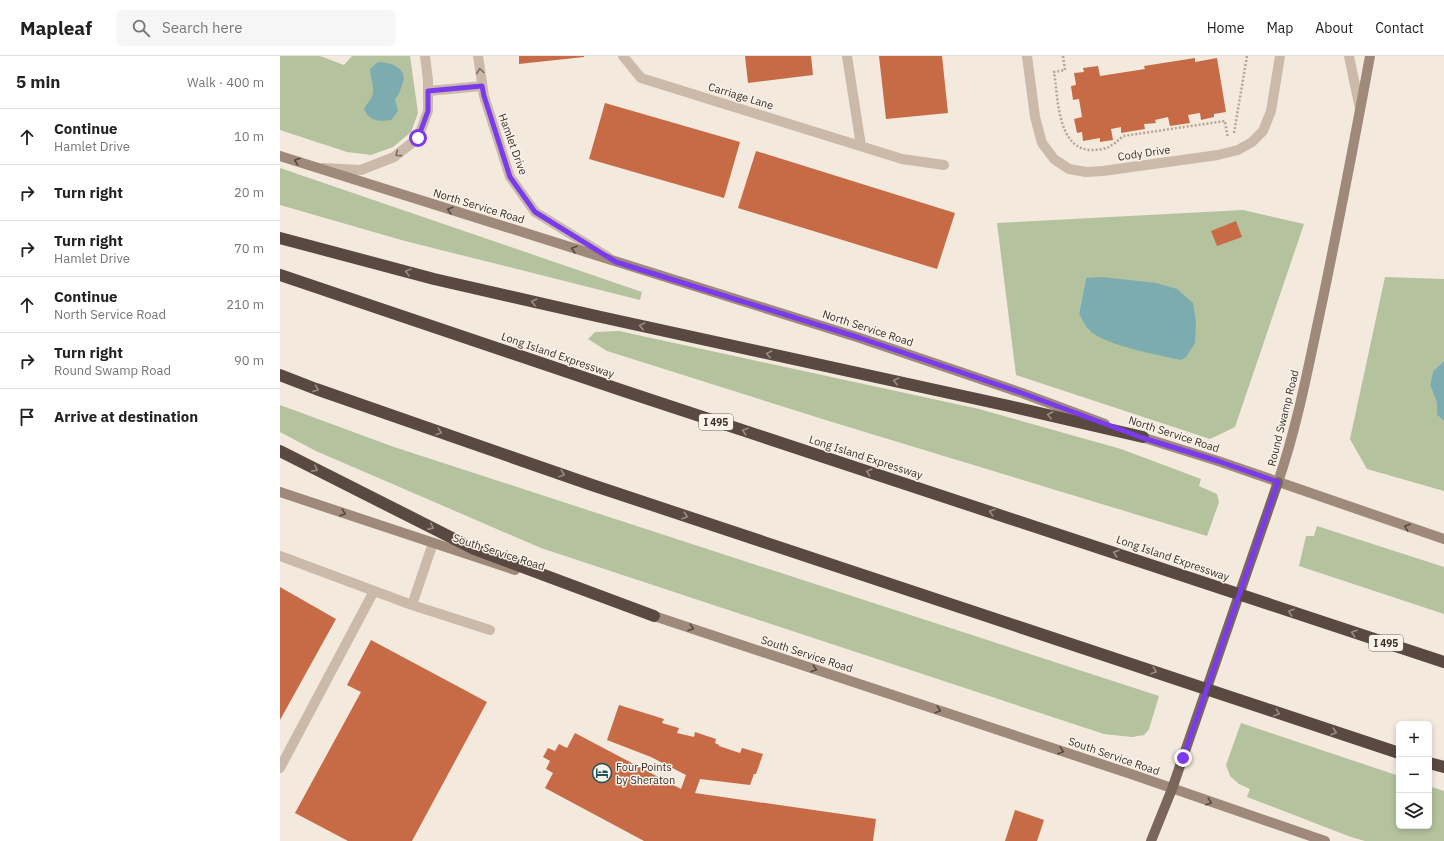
<!DOCTYPE html>
<html lang="en">
<head>
<meta charset="utf-8">
<style>
	:root { --surface:#fff; --page:#f6f6f6; --text:#222; --muted:#767676; --line:#e0e0e0 }
	body { margin:0; font-family:"IBM Plex Sans",sans-serif; background:var(--page); color:var(--text) }
	.controls { position:absolute; right:12px; bottom:12px; display:grid; overflow:hidden; border-radius:6px; box-shadow:0 2px 6px #0003 }
	.controls button { width:36px; height:36px; display:grid; place-items:center; padding:0; border:0; border-bottom:1px solid var(--line); background:var(--surface); color:var(--text); font:20px sans-serif }
	.stop { position:absolute; width:12px; height:12px; margin:-9px; border:3px solid #7c3aed; border-radius:50%; background:#fff }
	.stop.end { background:#7c3aed; border-color:#fff; box-shadow:0 1px 4px #0008 }
	.list { margin:0; padding:0; list-style:none }
	h2 { display:flex; justify-content:space-between; align-items:center; height:52px; margin:0; padding:0 16px; font-size:17px }
	h2 small { font-size:13px; font-weight:400; color:var(--muted) }
	.list li { display:grid; grid-template-columns:26px 1fr auto; gap:12px; align-items:center; box-sizing:border-box; height:56px; padding:0 16px; border-top:1px solid var(--line) }
	.list b { display:block; font-size:15px; white-space:nowrap }
	.list p { margin:0; font-size:13px; white-space:nowrap; color:var(--muted) }
	.list em { font-size:13px; font-style:normal; color:var(--muted) }
	.icon { flex:none; width:22px; height:22px; fill:none; stroke:currentColor; stroke-width:2; stroke-linecap:round; stroke-linejoin:round }
	.map { position:relative; flex:none; width:1164px; height:785px; overflow:hidden }
	header { display:flex; align-items:center; gap:24px; box-sizing:border-box; height:56px; padding:0 20px; background:var(--surface); border-bottom:1px solid var(--line) }
	header strong { font-size:19px }
	nav { display:flex; gap:22px; margin-inline-start:auto; font-size:14px }
	.search { width:280px; height:36px; background:var(--page); display:flex; align-items:center; gap:10px; box-sizing:border-box; padding:0 14px; border-radius:6px; color:var(--muted); font-size:15px }
	main { display:flex }
	aside { flex:1; background:var(--surface) }
	.map>svg:first-child { display:block }
	.green { fill:#b4c29d; fill-rule:evenodd }
	.water { fill:#7cacb0 }
	.building { fill:#c76b47 }
	.lines { fill:none; stroke-linecap:round; stroke-linejoin:round }
	.path { stroke:#b7a493; stroke-width:2.5; stroke-dasharray:2 2; stroke-linecap:butt }
	.service { stroke:#cbbaa9; stroke-width:10 }
	.minor { stroke:#cbbaa9; stroke-width:10 }
	.secondary { stroke:#9f897a; stroke-width:10 }
	.primary { stroke:#7a665a; stroke-width:10 }
	.motorway { stroke:#594940; stroke-width:12 }
	.oneway { stroke:#7a6d63 }
	.oneway2 { stroke:#574941 }
	.oneway3 { stroke:#998d84 }
	.route { stroke:#7c3aed; stroke-width:5 }
	.labels { text-anchor:middle; stroke-width:3; stroke-linejoin:round; paint-order:stroke }
	.shield { fill:#faf3ea; stroke:#726963; stroke-width:1 }
	.shield-label { font-size:10px; font-weight:bold; fill:#382e29 }
	.street-label { font-size:11px; fill:#382e29; stroke:#faf3ea }
	.poi-label { font-size:11px; fill:#382e29; stroke:#faf3ea; text-anchor:start }
</style>
</head>
<body>
<header>
<strong>Mapleaf</strong>
<div class="search"><svg class="icon" aria-label="search" viewBox="0 0 24 24"><circle cx="10" cy="10" r="6"/><path d="M15 15l6 6"/></svg>Search here</div>
<nav><a>Home</a><a>Map</a><a>About</a><a>Contact</a></nav>
</header>
<main>
<aside>
<h2>5 min<small>Walk · 400 m</small></h2>
<ul class="list">
<li><svg class="icon" aria-label="ahead" viewBox="0 0 24 24"><path d="M12 20V5M6 11l6-6 6 6"/></svg><div><b>Continue</b><p>Hamlet Drive</p></div><em>10 m</em></li>
<li><svg class="icon" aria-label="right" viewBox="0 0 24 24"><path d="M7 20v-9h11M14 6l5 5-5 5"/></svg><div><b>Turn right</b></div><em>20 m</em></li>
<li><svg class="icon" aria-label="right" viewBox="0 0 24 24"><path d="M7 20v-9h11M14 6l5 5-5 5"/></svg><div><b>Turn right</b><p>Hamlet Drive</p></div><em>70 m</em></li>
<li><svg class="icon" aria-label="ahead" viewBox="0 0 24 24"><path d="M12 20V5M6 11l6-6 6 6"/></svg><div><b>Continue</b><p>North Service Road</p></div><em>210 m</em></li>
<li><svg class="icon" aria-label="right" viewBox="0 0 24 24"><path d="M7 20v-9h11M14 6l5 5-5 5"/></svg><div><b>Turn right</b><p>Round Swamp Road</p></div><em>90 m</em></li>
<li><svg class="icon" aria-label="arrive" viewBox="0 0 24 24"><path d="M6 21V4h12l-3 4 3 4H6"/></svg><div><b>Arrive at destination</b></div></li>
</ul>
</aside>
<div class="map">
<svg width="1164" height="785" viewBox="0 0 1164 785">
	<rect width="100%" height="100%" fill="#f3e9dd"/>
	<path class="green" d="M0,0H40L64,9L72,0H130L138,57L131,76L113,91L91,99L67,96L0,74Z
		M0,112L362,236L360,244L125,185L0,149Z
		M963,154L1024,168L955,371L930,383L736,319L717,167ZM806,222L810,276L799,258Z
		M1105,221L1164,223V305L1153,315L1150,329L1157,347V359L1164,365V435L1087,413L1070,383Z
		M339,275L699,353L841,393L921,423L919,430L937,438L939,446L927,480L552,366L327,295L308,283L315,276Z
		M0,349L114,391L879,640L869,673L864,679L852,681L824,678L261,492L36,395L0,376Z
		M1037,470L1164,511V558L1019,510L1026,480H1034Z
		M961,667L1119,720V770H1149V730L1164,735V785H1085L1071,781L967,741L970,733L959,728L950,720L946,709Z"/>
	<path class="water" d="M98,6C108,6 124,10 124,23C123,26 122,29 121,32C119,37 119,39 115,43L118,55L111,64C100,66 89,65 84,53C87,47 93,42 93,36C94,29 90,21 90,13Z
		M821,221L876,227L897,233L913,247L916,265L915,287L906,301L901,304C878,299 829,290 811,276C806,272 802,263 799,258L806,222Z
		M1164,305V365L1157,359V347L1150,329L1153,315Z"/>
	<path class="building" d="M239,0H304V1L239,8Z
		M465,0H531L533,19L468,27Z
		M599,0H662L668,57L606,63Z
		M915,2V6L937,2L946,56L934,58V61L921,64L920,57L908,59L910,67L890,70L888,61L875,64L876,67L864,68L865,73L841,77V71L831,73L833,84L820,86V82L803,85L802,76L797,77L794,63L802,61L799,43L793,44L791,30L796,29L794,17L804,16L803,12L818,10L820,20L865,13L864,10Z
		M325,47L460,86L444,142L309,103Z
		M476,95L675,157L657,213L458,152Z
		M956,165L962,181L937,190L931,175Z
		M0,531L56,563L0,664Z
		M91,584L207,646L132,785H68L15,757L81,636L67,629Z
		M339,649L384,663L382,667L399,672L397,677L414,681L415,676L436,683L435,687L439,689V690L460,697L462,692L483,698L476,718H474L470,729L420,723L415,737L596,763L593,785H364L265,732L273,717L266,713L270,705L263,701L268,692L275,695L279,688L287,692L295,677L401,733L406,719L371,701L327,684Z
		M735,754L764,764L757,785H725Z"/>
	<g class="lines">
		<path class="path" d="M783,0L785,14L774,16C778,40 777,92 810,94C827,94 831,91 843,80L945,65L947,78L948,81
			M954,77L967,0"/>
		<path class="service" d="M0,500L132,549L153,487
			M132,549L210,574
			M0,712L94,535"/>
		<path class="minor" d="M198,0L204,40L230,121L255,156L328,201
			M343,0L361,22L622,103L664,109
			M567,0L581,90
			M747,0L755,61L762,87L774,103L789,113L806,116L823,115L938,99L958,94L972,86L983,75L991,55L1000,0
			M1069,0L1080,53
			M148,35L202,30
			M43,112L81,114L114,101L138,82L148,55V24L145,0"/>
		<path class="secondary" d="M0,100L580,282L742,337L825,368
			M855,379L938,405L1164,483
			M998,426C1018,368 1029,307 1042,247C1059,165 1075,82 1090,0
			M0,436L235,514
			M368,558L851,718L1045,785"/>
		<path class="primary" d="M871,785L892,733L998,426"/>
		<path class="motorway" d="M0,182L154,223L321,261L729,350L863,381
			M0,219L341,334L1164,606
			M0,319L36,333L312,429L1119,697
			M0,395L194,493L374,560
			M1149,707L1164,711"/>
	</g>
	<defs><path id="oneway-chevron" d="M-2-3.5L2.5 0L-2 3.5" fill="none" stroke-width="1.6" stroke-linecap="round" stroke-linejoin="round"/></defs>
	<g class="oneway">
		<use href="#oneway-chevron" transform="translate(200 15) rotate(-98)"/>
		<use href="#oneway-chevron" transform="translate(118 98) rotate(143)"/>
	</g>
	<g class="oneway2">
		<use href="#oneway-chevron" transform="translate(17 105) rotate(-162)"/>
		<use href="#oneway-chevron" transform="translate(170 154) rotate(-163)"/>
		<use href="#oneway-chevron" transform="translate(294 193) rotate(-163)"/>
		<use href="#oneway-chevron" transform="translate(63 457) rotate(19)"/>
		<use href="#oneway-chevron" transform="translate(1127 471) rotate(-161)"/>
		<use href="#oneway-chevron" transform="translate(411 572) rotate(18)"/>
		<use href="#oneway-chevron" transform="translate(534 613) rotate(18)"/>
		<use href="#oneway-chevron" transform="translate(658 654) rotate(18)"/>
		<use href="#oneway-chevron" transform="translate(781 695) rotate(18)"/>
		<use href="#oneway-chevron" transform="translate(929 746) rotate(19)"/>
	</g>
	<g class="oneway3">
		<use href="#oneway-chevron" transform="translate(128 216) rotate(-165)"/>
		<use href="#oneway-chevron" transform="translate(254 246) rotate(-167)"/>
		<use href="#oneway-chevron" transform="translate(362 270) rotate(-168)"/>
		<use href="#oneway-chevron" transform="translate(489 298) rotate(-168)"/>
		<use href="#oneway-chevron" transform="translate(616 325) rotate(-168)"/>
		<use href="#oneway-chevron" transform="translate(36 333) rotate(20)"/>
		<use href="#oneway-chevron" transform="translate(770 359) rotate(-167)"/>
		<use href="#oneway-chevron" transform="translate(465 375) rotate(-162)"/>
		<use href="#oneway-chevron" transform="translate(159 376) rotate(19)"/>
		<use href="#oneway-chevron" transform="translate(35 413) rotate(27)"/>
		<use href="#oneway-chevron" transform="translate(589 416) rotate(-162)"/>
		<use href="#oneway-chevron" transform="translate(282 418) rotate(19)"/>
		<use href="#oneway-chevron" transform="translate(712 456) rotate(-162)"/>
		<use href="#oneway-chevron" transform="translate(405 460) rotate(18)"/>
		<use href="#oneway-chevron" transform="translate(151 471) rotate(27)"/>
		<use href="#oneway-chevron" transform="translate(836 497) rotate(-162)"/>
		<use href="#oneway-chevron" transform="translate(1011 556) rotate(-161)"/>
		<use href="#oneway-chevron" transform="translate(1074 577) rotate(-162)"/>
		<use href="#oneway-chevron" transform="translate(874 615) rotate(19)"/>
		<use href="#oneway-chevron" transform="translate(997 657) rotate(19)"/>
		<use href="#oneway-chevron" transform="translate(1054 676) rotate(18)"/>
	</g>
	<g class="lines">
		<path class="route" d="M138,82L148,55V35L202,30L204,40L230,121L255,156L336,206L580,282L742,337L863,382L938,405L998,426L903,702"/>
	</g>
	<defs>
		<symbol id="hotel-ring" viewBox="-11 -11 22 22"><circle r="9.5" fill="#faf3ea" stroke="#1e545a" stroke-width="1.5"/><path d="M-6-4.5h1.5V1H6V5H4.5V3h-9V5H-6ZM-4 0a1.8 1.8 0 1 1 3.6 0ZM.5 0V-2.5h3Q6-2.5 6 0Z" fill="#1e545a"/></symbol>
	</defs>
	<g fill-rule="evenodd">
		<use href="#hotel-ring" x="311" y="706" width="22" height="22"/>
	</g>
	<g class="labels">
		<g class="shield">
			<rect x="419" y="358" width="34" height="16" rx="3"/>
			<rect x="1089" y="579" width="34" height="16" rx="3"/>
		</g>
		<g class="shield-label">
			<text x="436" y="370">I 495</text>
			<text x="1106" y="591">I 495</text>
		</g>
		<g class="street-label">
			<text transform="translate(461 40) rotate(17)" y="4">Carriage Lane</text>
			<text transform="translate(233 88) rotate(70)" y="4">Hamlet Drive</text>
			<text transform="translate(864 97) rotate(-8)" y="4">Cody Drive</text>
			<text transform="translate(199 150) rotate(17)" y="4">North Service Road</text>
			<text transform="translate(588 272) rotate(18)" y="4">North Service Road</text>
			<text transform="translate(278 299) rotate(19)" y="4">Long Island Expressway</text>
			<text transform="translate(1003 362) rotate(-76)" y="4">Round Swamp Road</text>
			<text transform="translate(894 378) rotate(18)" y="4">North Service Road</text>
			<text transform="translate(586 401) rotate(18)" y="4">Long Island Expressway</text>
			<text transform="translate(219 496) rotate(18)" y="4">South Service Road</text>
			<text transform="translate(893 502) rotate(19)" y="4">Long Island Expressway</text>
			<text transform="translate(527 598) rotate(18)" y="4">South Service Road</text>
			<text transform="translate(834 700) rotate(19)" y="4">South Service Road</text>
		</g>
		<g class="poi-label">
			<text x="336" y="715">Four Points<tspan x="336" dy="13">by Sheraton</tspan></text>
		</g>
	</g>
</svg>
<div class="controls">
<button>+</button>
<button>−</button>
<button><svg class="icon" aria-label="layers" viewBox="0 0 24 24"><path d="M12 4l9 5-9 5-9-5zM3 14l9 5 9-5"/></svg></button>
</div>
<div class="stop" style="left:138px;top:82px"></div>
<div class="stop end" style="left:903px;top:702px"></div>
</div>
</main>
</body>
</html>
